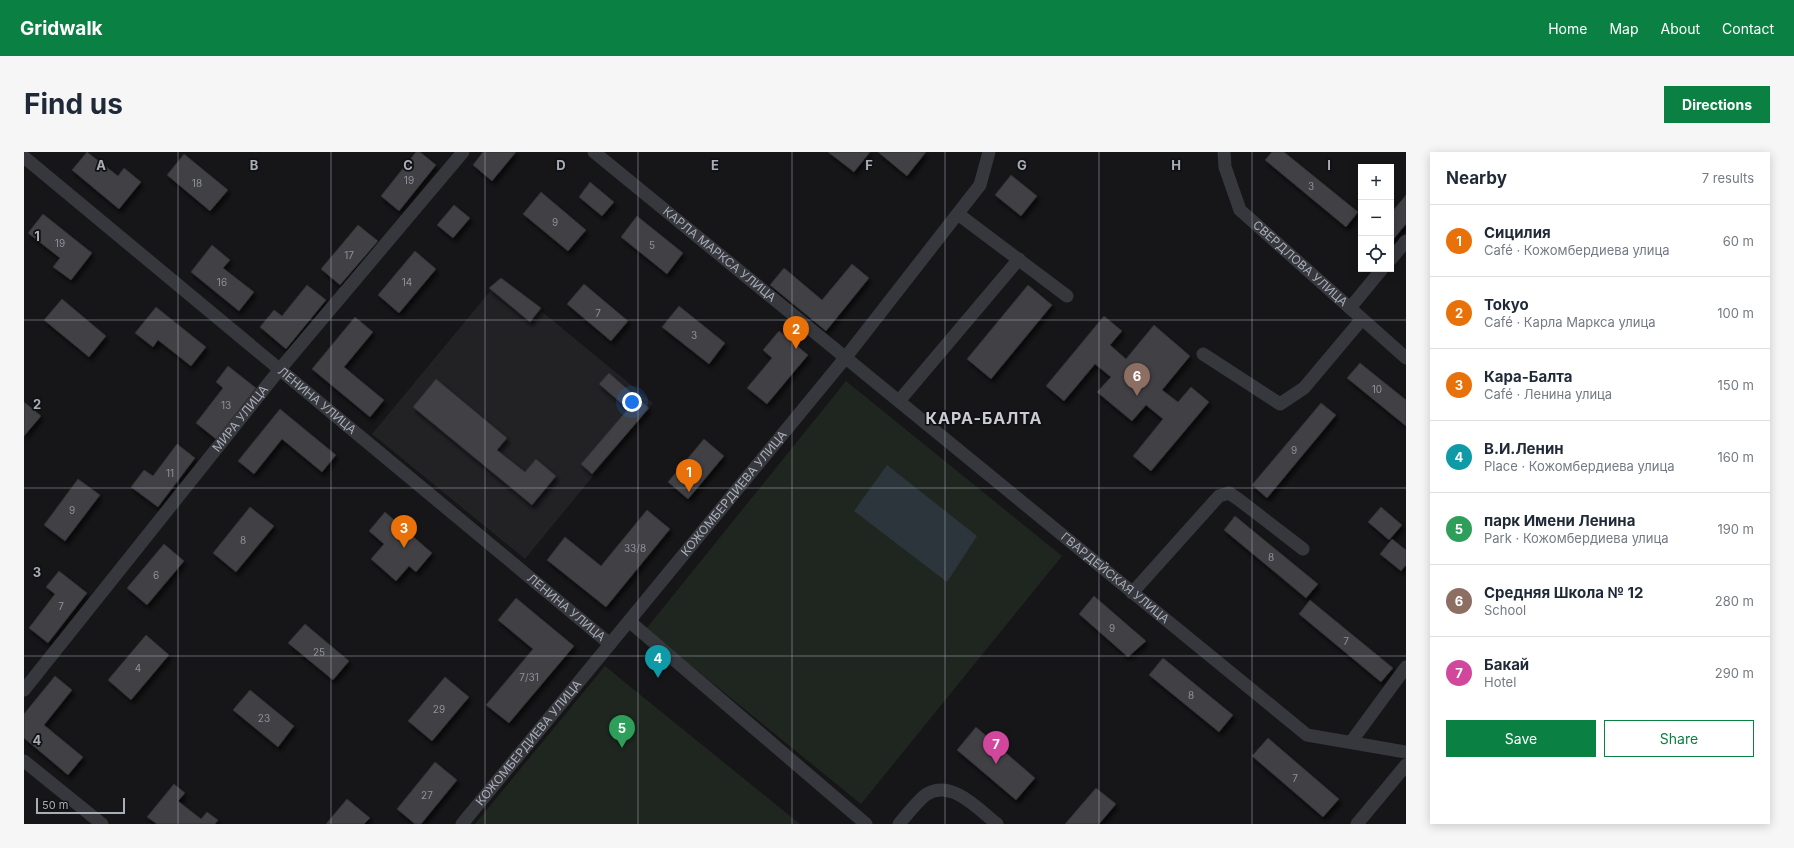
<!DOCTYPE html>
<html lang="en">
<head>
<meta charset="utf-8">
<style>
	:root { --surface:#fff; --page:#f6f6f7; --text:#1f2937; --muted:#747a83; --line:#e0e1e3; --accent:#0b8043 }
	body { margin:0; font-family:Inter,sans-serif; background:var(--page); color:var(--text) }
	.controls { position:absolute; right:12px; top:12px; display:grid; overflow:hidden; border-radius:0px; box-shadow:0 2px 10px #0003 }
	.controls button { width:36px; height:36px; display:grid; place-items:center; padding:0; border:0; border-bottom:1px solid var(--line); background:var(--surface); color:var(--text); font:20px sans-serif }
	.scale { position:absolute; left:12px; bottom:10px; width:89px; box-sizing:border-box; padding-left:4px; border:2px solid #a8adb8; border-top:0; font-size:11px; line-height:14px; white-space:nowrap; color:#a8adb8; -webkit-text-stroke:3px #111113; paint-order:stroke }
	.you { position:absolute; left:608px; top:250px; width:14px; height:14px; margin:-10px; border:3px solid #fff; border-radius:50%; background:#1a73e8; box-shadow:0 0 0 6px #1a73e833 }
	.badge { display:grid; place-items:center; width:26px; height:26px; border-radius:50%; background:var(--accent); color:#fff; font-size:13px; font-weight:700 }
	.pin { position:absolute; translate:-50% -33px; filter:drop-shadow(0 1px 2px #0008) }
	.pin::after { content:''; position:absolute; top:21px; width:14px; height:12px; background:inherit; clip-path:polygon(0 0,100% 0,50% 100%) }
	.list { margin:0; padding:0; list-style:none }
	h2 { display:flex; justify-content:space-between; align-items:center; height:52px; margin:0; padding:0 16px; font-size:17px }
	h2 small { font-size:13px; font-weight:400; color:var(--muted) }
	.list li { display:grid; grid-template-columns:26px 1fr auto; gap:12px; align-items:center; box-sizing:border-box; height:72px; padding:0 16px; border-top:1px solid var(--line) }
	.list b { display:block; font-size:15px; white-space:nowrap }
	.list p { margin:0; font-size:13px; white-space:nowrap; color:var(--muted) }
	.list em { font-size:13px; font-style:normal; color:var(--muted) }
	.actions { display:flex; gap:8px; padding:12px 16px }
	.actions a { flex:1; padding:9px 0; border:1px solid var(--accent); border-radius:0px; text-align:center; font-size:14px; color:var(--accent) }
	.actions .main { background:var(--accent); color:#fff }
	.icon { flex:none; width:22px; height:22px; fill:none; stroke:currentColor; stroke-width:2; stroke-linecap:round; stroke-linejoin:round }
	.map { position:relative; flex:none; width:1382px; height:672px; overflow:hidden; border-radius:0px }
	header { display:flex; align-items:center; gap:24px; box-sizing:border-box; height:56px; padding:0 20px; background:var(--accent); color:#fff }
	header strong { font-size:19px }
	nav { display:flex; gap:22px; margin-inline-start:auto; font-size:14px }
	.intro { display:flex; align-items:center; justify-content:space-between; box-sizing:border-box; height:96px; padding:0 24px }
	h1 { margin:0; font-size:28px }
	.button { padding:10px 18px; border-radius:0px; background:var(--accent); color:#fff; font-size:14px; font-weight:700 }
	main { display:flex; gap:24px; padding:0 24px }
	aside { flex:1; background:var(--surface); border-radius:0px; box-shadow:0 2px 10px #0003 }
	.map>svg:first-child { display:block }
	.built { fill:#222225 }
	.green { fill:#1e261f }
	.water { fill:#2c353c }
	.building { fill:#404145; stroke:#303034; filter:url(#shadow) }
	.lines { fill:none; stroke-linecap:round; stroke-linejoin:round }
	.minor { stroke:#37383d; stroke-width:13 }
	.grid { fill:none; stroke:#a8adb8; stroke-width:1; stroke-opacity:0.55 }
	.labels { text-anchor:middle; stroke-width:3.5; stroke-linejoin:round; paint-order:stroke }
	.number-label { font-size:10px; fill:#8e929b }
	.street-label { font-size:12px; fill:#a8adb8; stroke:#111113 }
	.district-label { font-size:16px; font-weight:bold; letter-spacing:1px; fill:#c9ccd4; stroke:#111113 }
	.grid-label { font-size:13px; text-anchor:middle; font-weight:bold; fill:#a8adb8; stroke:#111113; stroke-width:3.5; stroke-linejoin:round; paint-order:stroke }
</style>
</head>
<body>
<header>
<strong>Gridwalk</strong>
<nav><a>Home</a><a>Map</a><a>About</a><a>Contact</a></nav>
</header>
<div class="intro"><h1>Find us</h1><a class="button">Directions</a></div>
<main>
<div class="map">
<svg width="1382" height="672" viewBox="0 0 1382 672">
	<defs>
		<filter id="shadow"><feDropShadow dx="2.5" dy="4" stdDeviation="2" flood-color="#0009"/></filter>
	</defs>
	<rect width="100%" height="100%" fill="#161618"/>
	<path class="built" d="M477,126L629,251L501,407L348,282Z"/>
	<path class="green" d="M822,229L1038,404L837,652L622,477Z
		M581,514L598,528L776,672H451Z"/>
	<path class="water" d="M863,313L953,384L923,430L830,359Z"/>
	<path class="building" d="M63,0L94,24L100,16L117,30L95,57L48,18Z
		M392,0H396L412,13L375,59L357,44Z
		M459,0H492L468,29L449,13Z
		M804,0H846L830,20Z
		M854,0H902L883,24Z
		M1248,0H1260L1334,60L1322,75L1241,8Z
		M160,2L204,38L186,59L143,23Z
		M987,23L1013,44L997,64L971,43Z
		M566,30L590,50L578,64L555,45Z
		M517,40L562,78L544,99L499,62Z
		M1382,43V72L1367,90V61Z
		M430,53L446,66L429,86L413,73Z
		M19,62L68,101L47,128L29,115L36,106L4,81Z
		M613,64L659,101L643,122L597,85Z
		M334,73L354,89L316,133L297,117Z
		M188,93L206,108L199,116L230,140L215,159L167,120Z
		M391,99L412,117L375,161L354,143Z
		M828,112L845,126L802,179L746,133L760,116L798,148Z
		M477,126L517,156L506,170L465,136Z
		M560,132L604,169L587,189L543,152Z
		M283,133L302,148L262,197L236,175L250,158L258,164Z
		M1004,133L1028,153L967,227L943,207Z
		M38,147L82,184L65,205L20,168Z
		M655,154L701,191L685,212L638,175Z
		M132,155L182,195L167,214L134,188L129,195L111,181Z
		M1080,164L1098,179L1086,193L1102,207L1130,173L1166,204L1138,238L1154,250L1167,235L1185,250L1127,319L1109,304L1139,267L1122,253L1108,269L1073,240L1087,225L1071,212L1040,249L1022,234Z
		M331,165L349,180L320,215L360,248L346,265L288,217Z
		M755,179L784,203L743,252L723,236L748,206L739,198Z
		M1336,211L1382,248V274L1323,226Z
		M204,214L232,236L192,287L172,271L199,236L192,230Z
		M585,221L625,256L568,322L557,312L604,257L575,232Z
		M412,227L483,286L473,298L501,320L512,307L532,324L508,353L389,255Z
		M0,250L17,264L0,284Z
		M1297,251L1312,263L1243,346L1228,333Z
		M256,257L312,303L298,320L258,287L230,322L214,309Z
		M680,287L700,304L664,347L644,330Z
		M153,292L171,306L134,355L107,335L120,318L129,324Z
		M54,327L76,343L41,389L20,373Z
		M226,355L250,374L212,420L189,401Z
		M1357,355L1378,373L1365,388L1344,370Z
		M623,358L646,377L582,455L523,408L541,385L577,414Z
		M361,360L408,401L392,420L385,414L372,429L347,407L360,392L345,379Z
		M1211,364L1294,432L1282,446L1200,378Z
		M1368,387L1382,398V413L1377,419L1356,402Z
		M140,392L160,409L123,453L103,436Z
		M35,419L63,441L24,491L5,476L31,442L22,435Z
		M1070,444L1122,489L1104,505L1055,462Z
		M492,446L550,494L485,571L462,553L509,497L474,468Z
		M1286,448L1369,516L1357,530L1275,462Z
		M281,472L325,509L309,528L264,491Z
		M122,483L145,503L107,548L84,528Z
		M1139,506L1209,563L1195,580L1125,523Z
		M31,524L48,538L20,573L59,605L44,623L0,586V562Z
		M421,525L445,545L408,589L384,569Z
		M226,538L270,574L254,595L209,558Z
		M952,575L1011,626L992,648L933,598Z
		M1244,586L1315,647L1299,665L1228,604Z
		M411,610L433,628L397,672H391L373,657Z
		M150,632L161,641L154,649L177,667L183,660L194,668L191,672H133L123,665Z
		M1072,636L1092,652L1075,672H1041Z
		M323,647L346,666L340,672H302Z"/>
	<g class="lines">
		<g class="minor">
			<path id="s1" d="M570,0L1283,583L1382,600"/>
			<path id="s2" d="M1200,0L1201,15L1216,58L1382,206"/>
			<path id="s3" d="M0,5L586,492"/>
			<path d="M934,62L1043,144"/>
			<path d="M1367,107L1382,89"/>
			<path d="M1326,156L1358,117"/>
			<path d="M1179,202L1256,252L1280,236L1338,167"/>
			<path d="M875,249L995,107"/>
			<path d="M1108,441L1195,344L1205,341L1214,347L1279,397"/>
			<path d="M605,469L842,672"/>
			<path id="s4" d="M0,538L256,217L439,0"/>
			<path d="M1327,590L1382,515"/>
			<path d="M0,609L78,672"/>
			<path id="s5" d="M438,672L822,205L956,33L965,0"/>
			<path d="M875,672C881,665 896,646 903,642C928,627 955,658 973,672"/>
			<path d="M1333,672L1382,613"/>
		</g>
	</g>
	<path class="grid" d="M154,0V672M307,0V672M461,0V672M614,0V672M768,0V672M921,0V672M1075,0V672M1228,0V672M0,168H1382M0,336H1382M0,504H1382"/>
	<g class="labels">
		<g class="number-label">
			<text x="385" y="32">19</text>
			<text x="173" y="35">18</text>
			<text x="1287" y="38">3</text>
			<text x="531" y="74">9</text>
			<text x="36" y="95">19</text>
			<text x="628" y="97">5</text>
			<text x="325" y="107">17</text>
			<text x="198" y="134">16</text>
			<text x="383" y="134">14</text>
			<text x="574" y="165">7</text>
			<text x="670" y="187">3</text>
			<text x="1353" y="241">10</text>
			<text x="202" y="257">13</text>
			<text x="1270" y="302">9</text>
			<text x="146" y="325">11</text>
			<text x="48" y="362">9</text>
			<text x="219" y="392">8</text>
			<text x="611" y="400">33/8</text>
			<text x="1247" y="409">8</text>
			<text x="132" y="427">6</text>
			<text x="37" y="458">7</text>
			<text x="1088" y="480">9</text>
			<text x="1322" y="493">7</text>
			<text x="295" y="504">25</text>
			<text x="114" y="520">4</text>
			<text x="505" y="529">7/31</text>
			<text x="1167" y="547">8</text>
			<text x="415" y="561">29</text>
			<text x="240" y="570">23</text>
			<text x="1271" y="630">7</text>
			<text x="403" y="647">27</text>
		</g>
		<g class="street-label">
			<text dy="4" stroke="none"><textPath href="#s1" startOffset="162">КАРЛА МАРКСА УЛИЦА</textPath></text>
			<text dy="4" stroke="none"><textPath href="#s2" startOffset="141">СВЕРДЛОВА УЛИЦА</textPath></text>
			<text dy="4" stroke="none"><textPath href="#s3" startOffset="381">ЛЕНИНА УЛИЦА</textPath></text>
			<text dy="4" stroke="none"><textPath href="#s4" startOffset="347">МИРА УЛИЦА</textPath></text>
			<text dy="4" stroke="none"><textPath href="#s5" startOffset="428">КОЖОМБЕРДИЕВА УЛИЦА</textPath></text>
			<text dy="4" stroke="none"><textPath href="#s1" startOffset="673">ГВАРДЕЙСКАЯ УЛИЦА</textPath></text>
			<text dy="4" stroke="none"><textPath href="#s3" startOffset="705">ЛЕНИНА УЛИЦА</textPath></text>
			<text dy="4" stroke="none"><textPath href="#s5" startOffset="105">КОЖОМБЕРДИЕВА УЛИЦА</textPath></text>
		</g>
		<g class="district-label">
			<text x="960" y="272">КАРА-БАЛТА</text>
		</g>
	</g>
	<g class="grid-label">
		<text x="77" y="18">A</text>
		<text x="230" y="18">B</text>
		<text x="384" y="18">C</text>
		<text x="537" y="18">D</text>
		<text x="691" y="18">E</text>
		<text x="845" y="18">F</text>
		<text x="998" y="18">G</text>
		<text x="1152" y="18">H</text>
		<text x="1305" y="18">I</text>
		<text x="13" y="89">1</text>
		<text x="13" y="257">2</text>
		<text x="13" y="425">3</text>
		<text x="13" y="593">4</text>
	</g>
</svg>
<div class="controls">
<button>+</button>
<button>−</button>
<button><svg class="icon" aria-label="locate" viewBox="0 0 24 24"><circle cx="12" cy="12" r="6"/><path d="M12 2v4M12 18v4M2 12h4M18 12h4"/></svg></button>
</div>
<div class="scale">50 m</div>
<div class="you"></div>
<div class="pin badge" style="left:665px;top:340px;background:#e8710a">1</div>
<div class="pin badge" style="left:772px;top:197px;background:#e8710a">2</div>
<div class="pin badge" style="left:380px;top:396px;background:#e8710a">3</div>
<div class="pin badge" style="left:634px;top:526px;background:#0f9aa8">4</div>
<div class="pin badge" style="left:598px;top:596px;background:#2e9e5b">5</div>
<div class="pin badge" style="left:1113px;top:244px;background:#8d6e63">6</div>
<div class="pin badge" style="left:972px;top:612px;background:#d1479c">7</div>
</div>
<aside>
<h2>Nearby<small>7 results</small></h2>
<ul class="list">
<li><span class="badge" style="background:#e8710a">1</span><div><b>Сицилия</b><p>Café · Кожомбердиева улица</p></div><em>60 m</em></li>
<li><span class="badge" style="background:#e8710a">2</span><div><b>Tokyo</b><p>Café · Карла Маркса улица</p></div><em>100 m</em></li>
<li><span class="badge" style="background:#e8710a">3</span><div><b>Кара-Балта</b><p>Café · Ленина улица</p></div><em>150 m</em></li>
<li><span class="badge" style="background:#0f9aa8">4</span><div><b>В.И.Ленин</b><p>Place · Кожомбердиева улица</p></div><em>160 m</em></li>
<li><span class="badge" style="background:#2e9e5b">5</span><div><b>парк Имени Ленина</b><p>Park · Кожомбердиева улица</p></div><em>190 m</em></li>
<li><span class="badge" style="background:#8d6e63">6</span><div><b>Средняя Школа № 12</b><p>School</p></div><em>280 m</em></li>
<li><span class="badge" style="background:#d1479c">7</span><div><b>Бакай</b><p>Hotel</p></div><em>290 m</em></li>
</ul>
<div class="actions"><a class="main">Save</a><a>Share</a></div>
</aside>
</main>
</body>
</html>
